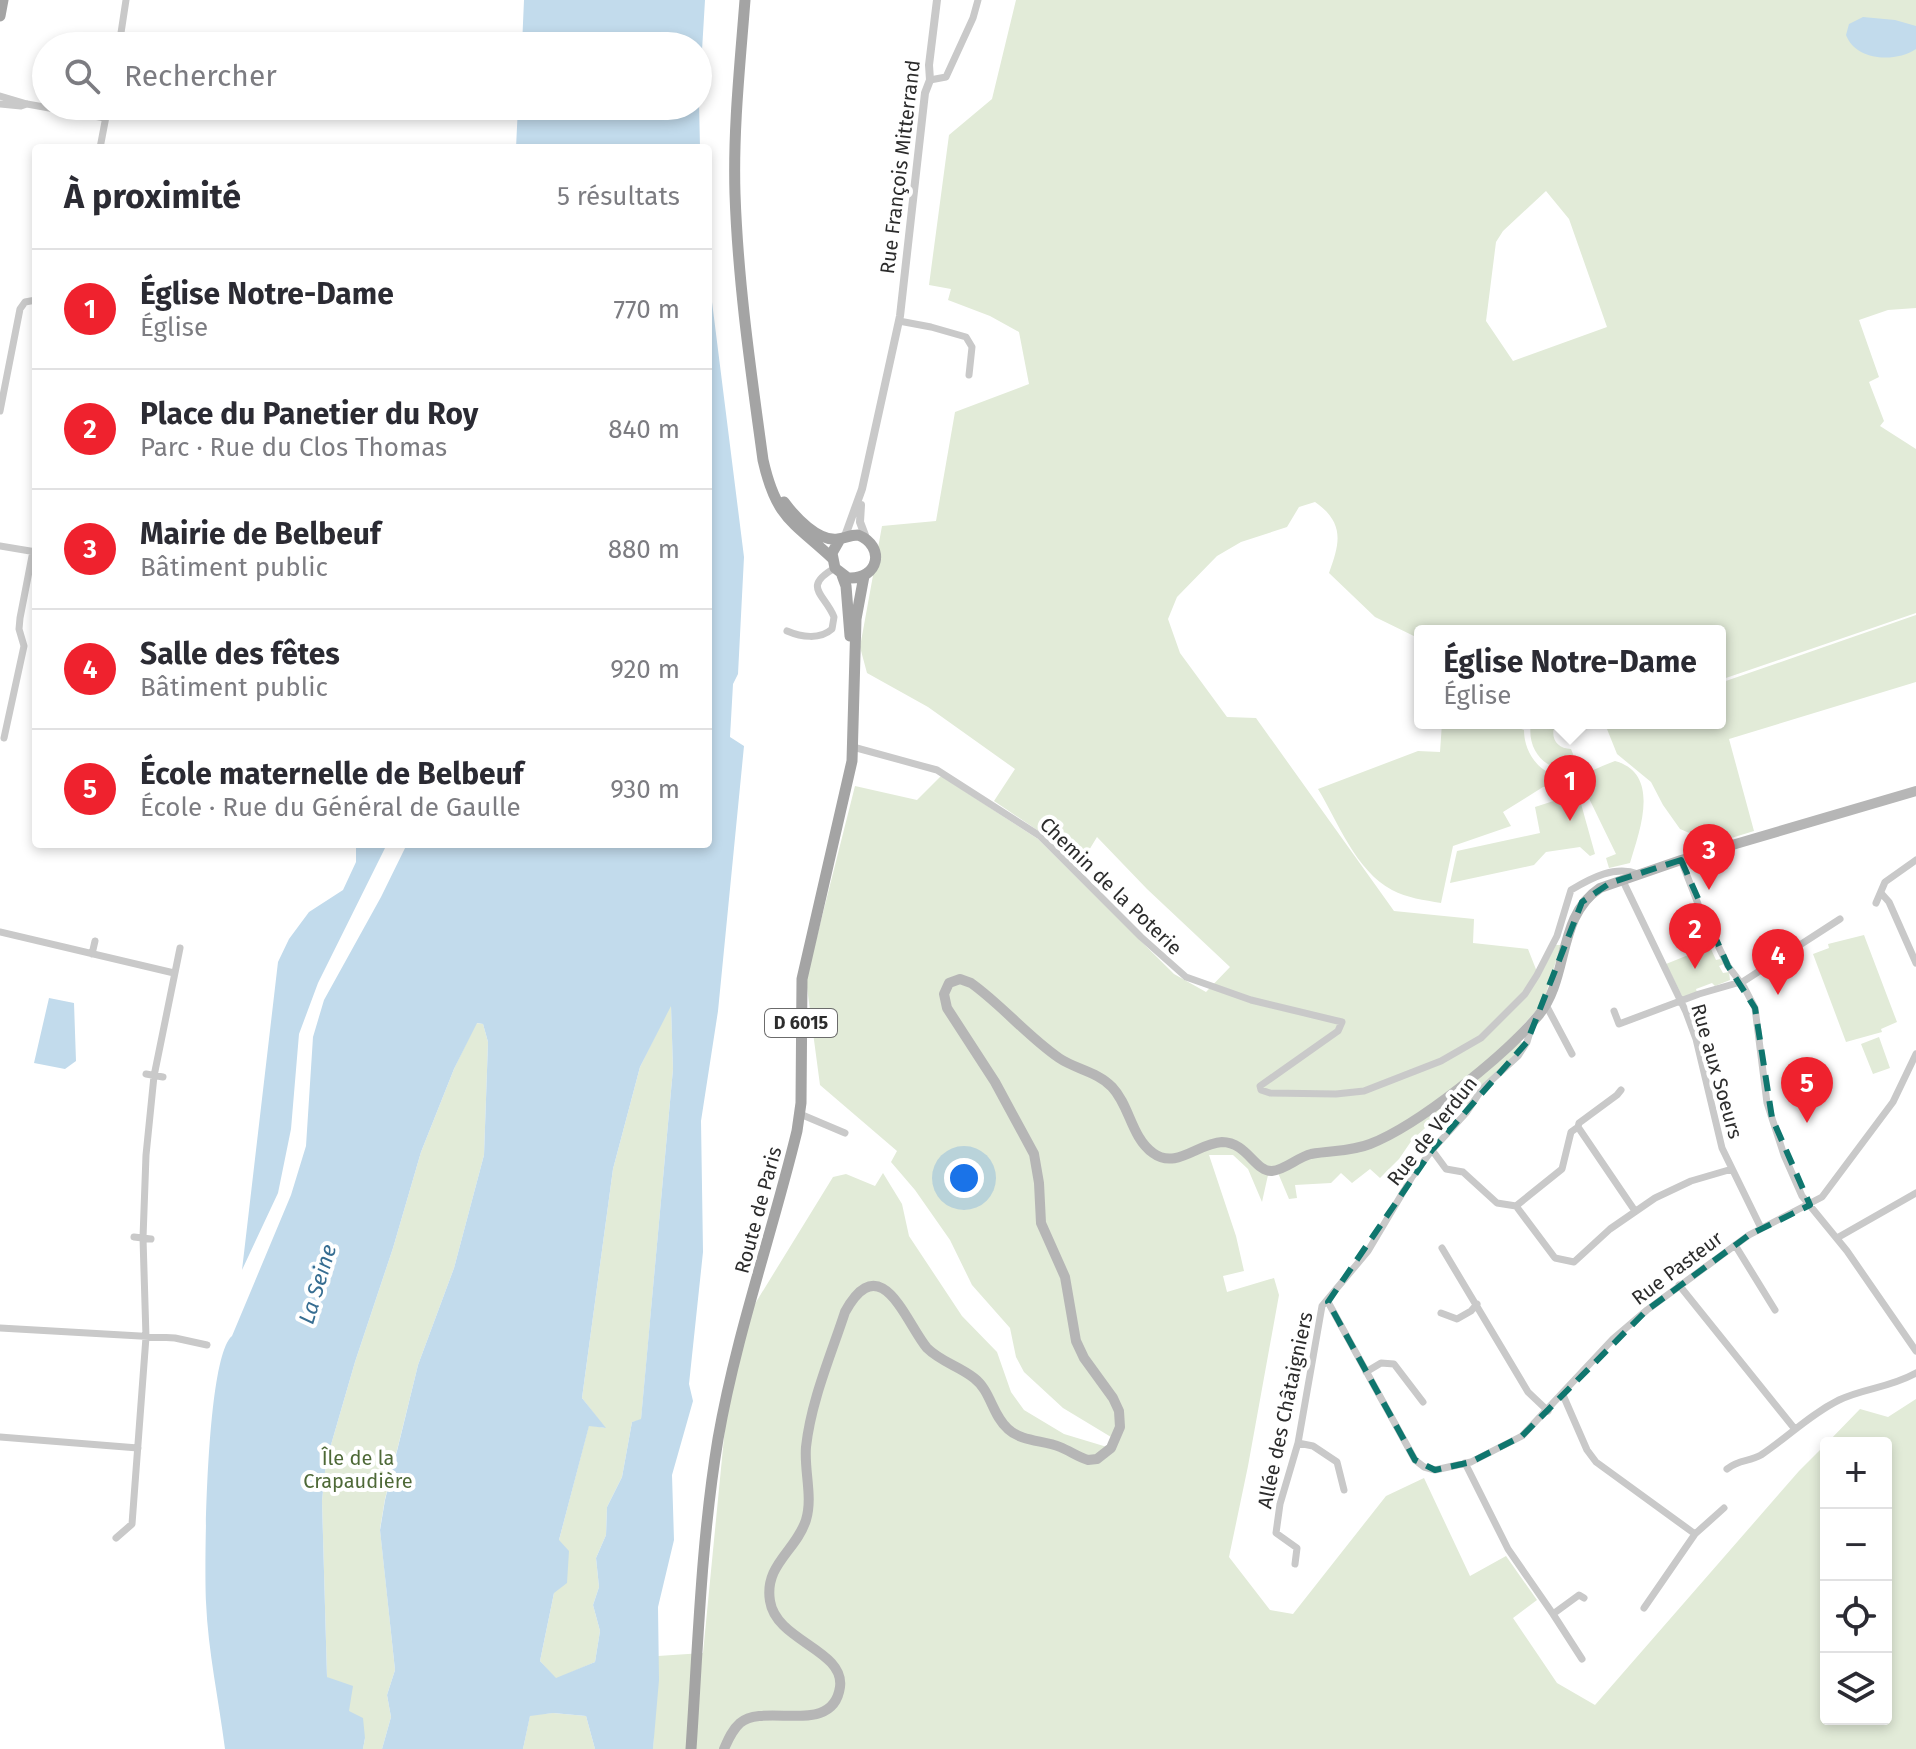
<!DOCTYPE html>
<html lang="fr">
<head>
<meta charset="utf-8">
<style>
	:root { --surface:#fff; --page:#f2f2f3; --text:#2b2b33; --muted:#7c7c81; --line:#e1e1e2; --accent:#ef222e }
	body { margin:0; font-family:"Fira Sans",sans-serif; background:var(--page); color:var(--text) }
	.controls { position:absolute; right:24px; bottom:24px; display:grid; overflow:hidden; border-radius:8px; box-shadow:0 4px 12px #0003 }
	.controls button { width:72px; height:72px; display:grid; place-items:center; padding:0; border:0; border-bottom:2px solid var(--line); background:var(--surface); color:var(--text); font:40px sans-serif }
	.you { position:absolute; left:964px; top:1178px; width:28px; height:28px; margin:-20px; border:6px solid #fff; border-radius:50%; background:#1a73e8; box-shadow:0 0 0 12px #1a73e833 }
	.badge { display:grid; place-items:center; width:52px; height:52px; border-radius:50%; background:var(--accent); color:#fff; font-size:26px; font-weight:700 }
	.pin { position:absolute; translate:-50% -66px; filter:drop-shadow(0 2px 4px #0008) }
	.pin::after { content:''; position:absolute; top:42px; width:28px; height:24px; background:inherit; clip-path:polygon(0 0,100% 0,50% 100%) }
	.popup { position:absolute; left:1414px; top:625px; width:312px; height:104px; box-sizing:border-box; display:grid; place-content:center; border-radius:8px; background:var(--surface); filter:drop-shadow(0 2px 6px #0005); font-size:26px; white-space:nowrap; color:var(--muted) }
	.popup b { font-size:30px; color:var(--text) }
	.popup::after { content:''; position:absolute; left:50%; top:100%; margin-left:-16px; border:16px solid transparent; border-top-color:var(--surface) }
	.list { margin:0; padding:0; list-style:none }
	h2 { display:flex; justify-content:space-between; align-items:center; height:104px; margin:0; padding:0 32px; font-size:34px }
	h2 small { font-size:26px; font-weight:400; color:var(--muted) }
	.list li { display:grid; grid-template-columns:52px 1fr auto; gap:24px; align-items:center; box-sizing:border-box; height:120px; padding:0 32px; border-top:2px solid var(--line) }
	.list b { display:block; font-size:30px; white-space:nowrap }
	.list p { margin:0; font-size:26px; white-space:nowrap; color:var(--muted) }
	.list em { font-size:26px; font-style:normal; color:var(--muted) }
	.icon { flex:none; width:44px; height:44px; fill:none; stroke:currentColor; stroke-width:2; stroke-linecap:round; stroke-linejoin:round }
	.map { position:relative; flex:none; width:1916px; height:1749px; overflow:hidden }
	.search { position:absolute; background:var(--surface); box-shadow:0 4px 12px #0003; left:32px; top:32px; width:680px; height:88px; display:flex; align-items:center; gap:20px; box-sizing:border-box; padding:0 28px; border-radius:44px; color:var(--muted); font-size:30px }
	.panel { position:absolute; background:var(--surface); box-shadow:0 4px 12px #0003; left:32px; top:144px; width:680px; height:704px; border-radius:8px }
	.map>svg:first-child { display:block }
	.green { fill:#e2ebd8; fill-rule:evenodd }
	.water { fill:#c2dbec; fill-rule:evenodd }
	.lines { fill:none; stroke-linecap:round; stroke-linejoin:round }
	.minor { stroke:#c9c9c9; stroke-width:7 }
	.tertiary { stroke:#c9c9c9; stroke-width:8 }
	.secondary { stroke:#b6b6b6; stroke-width:10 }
	.primary { stroke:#a4a4a4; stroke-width:11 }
	.marked { fill:none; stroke:#0f766e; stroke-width:6; stroke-dasharray:16 10; stroke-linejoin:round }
	.labels { text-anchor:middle; stroke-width:8; stroke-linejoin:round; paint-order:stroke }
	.shield { fill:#fff; stroke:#6b6b6b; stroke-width:2 }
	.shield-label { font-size:18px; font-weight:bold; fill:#2c2c2c }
	.street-label { font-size:20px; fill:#2c2c2c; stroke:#fff }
	.park-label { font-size:20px; fill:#4e6937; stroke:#fff }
	.water-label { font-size:22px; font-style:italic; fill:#366d91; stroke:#fff }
</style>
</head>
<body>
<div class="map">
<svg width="1916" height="1749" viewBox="0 0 1916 1749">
	<rect width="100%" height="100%" fill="#fff"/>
	<path class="green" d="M1016,0H1916V308L1888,310L1859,320L1879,377L1869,382L1884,421L1880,426L1916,449V613L1720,680V631H1420V639L1375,617L1329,573C1340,543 1345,523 1315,502L1299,507L1287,527L1241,542L1217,556L1177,597L1168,619L1180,653L1227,717L1256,718L1394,911L1474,919L1473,943L1528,949L1539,977L1556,945H1561L1543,1003L1515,1034L1522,1043L1517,1053L1469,1103L1435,1119L1412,1140L1399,1159L1380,1178L1370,1169L1352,1183L1341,1173L1331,1183L1295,1185L1297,1198L1289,1199L1278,1173L1268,1175L1262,1202L1248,1169L1233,1155H1209L1236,1236L1244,1271L1223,1276L1227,1292L1274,1278L1279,1295L1248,1466L1229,1557L1270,1610L1293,1614L1386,1496L1424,1478L1470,1576L1506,1556L1537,1600L1513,1618L1557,1683L1595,1705L1799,1471L1826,1444V1719H1886V1443H1827L1860,1409L1888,1417L1916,1399V1749H653L658,1656L703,1653L727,1407L753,1307L833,1177L846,1174L875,1186L883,1173L902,1204L909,1236L962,1316L997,1352L1011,1392L1024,1410L1064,1434L1107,1447L1111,1437L1063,1408L1024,1372L1016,1357L1010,1328L972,1285L950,1240L915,1190L891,1162L897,1151L820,1085L806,980L855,786L917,800L941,776L1038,839L1174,974L1206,992L1230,967L1147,889L1097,837L1077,870L1043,834L994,801L1015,769L928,707L867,673L860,647L882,526L936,521L955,412L1029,384L1019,332L990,316L948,300L951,289L929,285L949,135L992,99ZM1546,191L1569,219L1607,327L1513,361L1486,321L1496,242L1503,231Z
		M1916,615V682L1729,739L1754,831L1699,848L1694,835L1680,829L1663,805L1651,782L1617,754L1607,729L1612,723H1720V683Z
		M1442,723H1504L1524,730C1524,756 1544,780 1572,776C1587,774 1601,766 1615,761C1662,774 1639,832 1630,863L1609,868L1606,858L1616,854L1582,784L1543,787L1503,812L1511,826L1453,846L1441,903C1424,900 1407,898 1392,890C1356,871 1338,822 1318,789L1418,751L1440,752Z
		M1531,723H1556C1549,736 1556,749 1571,749L1579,769C1549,775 1526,753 1531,723Z
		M1578,793L1595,854L1590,856L1580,847L1546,852L1534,865L1450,883L1457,851L1540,833L1535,807Z
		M1864,935L1897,1022L1881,1029L1882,1032L1846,1042L1813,954L1829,948L1828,944Z
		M1713,945L1711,949L1716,960L1720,959L1724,964L1719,966L1723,973L1729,972L1730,980L1715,986L1712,983L1696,989L1697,992L1683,998L1666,964Z
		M671,1004L673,1069L641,1420L632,1422L622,1477L607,1507L606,1535L596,1558L599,1587L593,1605L600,1631L595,1662L556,1679L540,1661L554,1593L559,1540L589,1425L605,1428L582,1398L613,1169L640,1067Z
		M476,1023L483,1024L488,1042L484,1155L454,1268L418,1365L385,1499L380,1529L395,1670L387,1695L391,1717L382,1749H363L365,1738L327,1677L322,1501L326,1462L355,1362L393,1248L421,1152L454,1069Z
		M1879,1037L1890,1068L1873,1074L1861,1044Z
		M553,1713L586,1716L595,1749H523L530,1715Z"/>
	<path class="water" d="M524,0H705L699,101L700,148H516L518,106H698V46H522Z
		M1863,17L1895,20L1916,26V49C1895,63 1856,61 1846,35L1849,24Z
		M708,270L744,557L738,674L733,684L730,737L744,746L718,1011L701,1121L703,1252L689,1384L693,1401L672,1475L674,1540L658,1607L659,1680L653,1749H595L586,1716L553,1713L530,1716L523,1749H382L391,1717L387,1695L395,1670L380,1530L385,1500L418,1365L454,1268L484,1155L488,1042L483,1024L477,1023L454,1069L421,1152L393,1248L355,1362L326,1462L322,1501L327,1677L353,1686L349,1711L363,1718L365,1738L363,1749H225C219,1701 208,1651 206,1602C204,1562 206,1357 232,1336L291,1195L306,1146L313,1037L324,1000L381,897L407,844H708ZM671,1006L673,1069L641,1419L632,1422L622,1477L607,1507L606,1535L596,1558L599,1587L593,1605L600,1631L595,1662L556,1678L540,1661L554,1593L567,1583L569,1551L559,1540L589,1426L606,1428L582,1398L613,1169L640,1067Z
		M356,844H387L318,983L299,1034L291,1129L278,1193L242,1270L278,962L289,939L309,912L343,890L356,862Z
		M49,998L74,1003L76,1061L65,1069L34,1063Z"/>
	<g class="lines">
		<path class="minor" d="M119,46L126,0
			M930,80L946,77L973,18L978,0
			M0,96L27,104L105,118
			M0,104L21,106L27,104
			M100,148L108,106
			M899,321L931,327L966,337L972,347L969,375
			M0,411L20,309L25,302L36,300
			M0,546L36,552
			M787,631C801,637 820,640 832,629L834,617C825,594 801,587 835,568
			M4,738L24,646L19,629L20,618L33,551
			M853,747L937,770L1040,836L1141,937L1186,977L1251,1000L1342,1022L1338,1031L1260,1086L1261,1090L1270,1093L1336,1094L1364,1091L1441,1061L1481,1038L1525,994L1537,975L1557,936L1571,890C1591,878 1615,865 1638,874
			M1681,860L1700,909L1728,966L1744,987L1755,1008L1767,1103L1784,1155L1802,1196L1847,1251L1916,1351
			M1622,879L1686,1012L1696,1039L1722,1148L1761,1228
			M1881,893L1889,902L1916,963
			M1876,903L1885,882L1916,860
			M0,932L174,973
			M92,954L95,941
			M1546,1005L1572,1054
			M1614,1011L1619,1024L1699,994L1744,981L1840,919
			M146,1074L163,1077
			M800,1114L845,1133
			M1578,1127L1635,1211
			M1432,1150L1446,1169L1463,1172L1497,1203L1516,1206L1562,1169L1571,1132L1578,1127L1579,1123L1617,1095L1621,1090
			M1516,1206L1555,1258L1574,1262L1610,1229L1655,1198L1691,1181L1732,1169
			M134,1237L151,1239
			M1837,1238L1916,1193
			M1735,1245L1775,1310
			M1442,1248L1528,1392L1548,1411
			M1679,1285L1794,1428
			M1328,1302L1415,1460L1424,1467L1435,1470L1471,1462L1522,1436L1613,1339L1647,1310L1749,1235L1822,1197L1893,1102L1916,1054
			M1441,1313L1457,1319L1471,1311L1477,1304
			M0,1328L175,1338L207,1345
			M1366,1372L1381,1363L1394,1364L1423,1402
			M1563,1395L1587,1450L1596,1462L1695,1534L1644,1608
			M0,1437L138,1448
			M1298,1443L1313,1446L1337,1462L1344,1490
			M1465,1463L1508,1549L1553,1614L1579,1595L1584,1598
			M1727,1469C1739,1459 1749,1462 1761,1455C1788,1437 1809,1415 1839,1400C1864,1388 1889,1388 1916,1373
			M1695,1534L1724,1508
			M116,1538L132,1524L146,1337L143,1238L146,1155L154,1076L180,948
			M1295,1564L1297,1548L1276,1533L1280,1504L1298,1443L1322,1306L1368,1251L1412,1177L1432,1150L1466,1113L1482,1089L1518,1056L1527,1042L1533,1022
			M1553,1614L1582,1659"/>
		<path class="tertiary" d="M861,505L860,522L866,538
			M845,536L862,489L900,316L925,93L930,80L929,65L937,0"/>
		<path class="secondary" d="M724,1749C728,1740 732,1730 740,1723C765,1702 833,1737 840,1687C845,1650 776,1641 770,1601C764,1565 796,1551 806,1520C813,1497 804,1471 806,1447C811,1401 831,1355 845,1312C881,1246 906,1323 927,1348C941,1362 959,1366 974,1378C991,1391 992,1415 1008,1429C1022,1442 1043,1440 1060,1447C1070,1451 1078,1457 1088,1460L1097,1459L1111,1448L1120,1427L1119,1411L1113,1398L1084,1358L1076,1341L1065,1277L1041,1223L1039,1183L1034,1154L995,1082L947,1008L944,994L949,983L960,979L971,983C1002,1005 1027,1036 1059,1058C1075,1069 1098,1072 1112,1087C1130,1106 1131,1137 1153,1153C1176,1170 1198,1143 1222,1142C1247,1142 1255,1172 1272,1171C1285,1170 1298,1157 1311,1154C1332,1150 1350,1152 1370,1144C1419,1125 1504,1056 1538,1016C1570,978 1556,917 1600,888L1681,860L1916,791"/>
		<path class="primary" d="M745,0C740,65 733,129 735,194C738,283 751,372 763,460C776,518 792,521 832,558
			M0,16L3,0
			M784,502C795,517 818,542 838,539C845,538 850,535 858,535C886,546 879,580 848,578L835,568L832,553L840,539
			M842,575L846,586L850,636
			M691,1749C698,1646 701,1541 718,1439C736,1335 772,1234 797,1131L801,1103L802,979L852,761L856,619L864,576"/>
	</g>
	<path class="marked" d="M1681,860L1728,966L1755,1008L1772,1118L1810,1205L1749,1235L1647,1310L1522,1436L1471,1462L1435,1470L1415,1460L1328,1302L1432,1150L1527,1042L1582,902L1610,883Z"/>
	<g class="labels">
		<rect class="shield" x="765" y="1009" width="72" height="28" rx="6"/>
		<g class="shield-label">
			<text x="801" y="1029">D 6015</text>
		</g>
		<g class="street-label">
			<text transform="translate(900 167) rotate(-83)" y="7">Rue François Mitterrand</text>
			<text transform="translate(1111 886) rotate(44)" y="7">Chemin de la Poterie</text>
			<text transform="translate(1717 1071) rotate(74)" y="7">Rue aux Soeurs</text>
			<text transform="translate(1432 1131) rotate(-52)" y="7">Rue de Verdun</text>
			<text transform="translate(758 1210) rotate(-75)" y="7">Route de Paris</text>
			<text transform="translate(1677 1268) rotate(-37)" y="7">Rue Pasteur</text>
			<text transform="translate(1285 1410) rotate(-78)" y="7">Allée des Châtaigniers</text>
		</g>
		<g class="park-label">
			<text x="358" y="1465">Île de la<tspan x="358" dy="23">Crapaudière</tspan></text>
		</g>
		<g class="water-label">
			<text transform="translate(317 1284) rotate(-73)" y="8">La Seine</text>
		</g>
	</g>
</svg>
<div class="controls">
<button>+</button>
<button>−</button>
<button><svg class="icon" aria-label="locate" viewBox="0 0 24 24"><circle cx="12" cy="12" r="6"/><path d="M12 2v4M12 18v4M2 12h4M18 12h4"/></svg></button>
<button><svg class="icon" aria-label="layers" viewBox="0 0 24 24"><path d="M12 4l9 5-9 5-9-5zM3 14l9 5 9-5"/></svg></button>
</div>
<div class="you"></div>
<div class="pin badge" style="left:1570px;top:821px">1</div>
<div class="popup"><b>Église Notre-Dame</b>Église</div>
<div class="pin badge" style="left:1695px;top:969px">2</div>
<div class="pin badge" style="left:1709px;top:890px">3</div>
<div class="pin badge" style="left:1778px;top:995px">4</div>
<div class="pin badge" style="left:1807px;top:1123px">5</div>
<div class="search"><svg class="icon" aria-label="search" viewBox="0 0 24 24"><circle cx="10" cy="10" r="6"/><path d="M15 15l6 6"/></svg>Rechercher</div>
<section class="panel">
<h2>À proximité<small>5 résultats</small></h2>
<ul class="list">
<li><span class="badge">1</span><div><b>Église Notre-Dame</b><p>Église</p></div><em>770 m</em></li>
<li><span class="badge">2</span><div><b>Place du Panetier du Roy</b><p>Parc · Rue du Clos Thomas</p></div><em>840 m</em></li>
<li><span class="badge">3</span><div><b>Mairie de Belbeuf</b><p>Bâtiment public</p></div><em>880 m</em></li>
<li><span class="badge">4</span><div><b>Salle des fêtes</b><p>Bâtiment public</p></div><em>920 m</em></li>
<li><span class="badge">5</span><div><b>École maternelle de Belbeuf</b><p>École · Rue du Général de Gaulle</p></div><em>930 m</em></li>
</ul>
</section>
</div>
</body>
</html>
